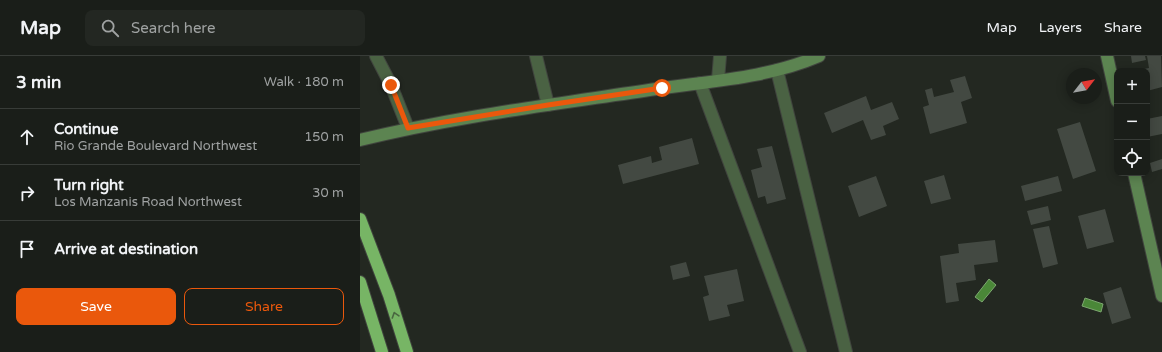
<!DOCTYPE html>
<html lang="en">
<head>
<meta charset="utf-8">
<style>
	:root { --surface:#1a1e19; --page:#232722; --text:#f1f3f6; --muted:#9fa2a2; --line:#383c38; --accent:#ea580c }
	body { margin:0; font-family:"Varela Round",sans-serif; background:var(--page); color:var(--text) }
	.controls { position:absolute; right:12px; top:12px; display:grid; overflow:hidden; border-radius:8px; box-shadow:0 2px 10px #0003 }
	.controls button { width:36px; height:36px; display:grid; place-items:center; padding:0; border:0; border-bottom:1px solid var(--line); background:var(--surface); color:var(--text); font:20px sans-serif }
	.compass { position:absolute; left:706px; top:12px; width:36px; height:36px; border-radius:50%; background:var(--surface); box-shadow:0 2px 10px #0003; rotate:59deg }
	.stop { position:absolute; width:12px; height:12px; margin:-9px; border:3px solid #ea580c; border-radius:50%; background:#fff }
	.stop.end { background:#ea580c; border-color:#fff; box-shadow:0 1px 4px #0008 }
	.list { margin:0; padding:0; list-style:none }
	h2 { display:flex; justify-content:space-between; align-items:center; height:52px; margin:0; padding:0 16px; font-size:17px }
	h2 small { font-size:13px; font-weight:400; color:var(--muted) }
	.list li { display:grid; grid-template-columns:26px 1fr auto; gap:12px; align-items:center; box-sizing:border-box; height:56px; padding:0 16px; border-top:1px solid var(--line) }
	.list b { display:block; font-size:15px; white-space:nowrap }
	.list p { margin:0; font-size:13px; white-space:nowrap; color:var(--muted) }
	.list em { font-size:13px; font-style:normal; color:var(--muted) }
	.actions { display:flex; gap:8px; padding:12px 16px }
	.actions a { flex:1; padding:9px 0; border:1px solid var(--accent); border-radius:8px; text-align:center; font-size:14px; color:var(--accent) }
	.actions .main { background:var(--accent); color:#fff }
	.icon { flex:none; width:22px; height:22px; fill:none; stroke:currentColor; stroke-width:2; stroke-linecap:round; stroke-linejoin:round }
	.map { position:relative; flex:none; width:802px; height:296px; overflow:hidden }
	header { display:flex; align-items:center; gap:24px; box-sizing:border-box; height:56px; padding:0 20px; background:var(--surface); border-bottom:1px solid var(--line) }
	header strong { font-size:19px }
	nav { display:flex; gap:22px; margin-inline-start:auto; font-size:14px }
	.search { width:280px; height:36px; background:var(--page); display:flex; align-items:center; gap:10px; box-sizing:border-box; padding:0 14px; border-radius:8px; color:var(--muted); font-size:15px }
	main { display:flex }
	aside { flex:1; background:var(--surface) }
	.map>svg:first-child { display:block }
	.water { fill:#4a8738; stroke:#7ca76f }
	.building { fill:#434942 }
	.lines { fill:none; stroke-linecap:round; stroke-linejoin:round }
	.street-casing { stroke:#40443e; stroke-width:14 }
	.secondary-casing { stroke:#40443e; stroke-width:14 }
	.highway-casing { stroke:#40443e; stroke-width:14 }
	.street { stroke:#4a6243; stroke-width:12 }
	.secondary { stroke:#5c8451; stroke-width:12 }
	.highway { stroke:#77b565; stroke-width:12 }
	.oneway { stroke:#496740 }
	.route { stroke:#ea580c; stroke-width:5 }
</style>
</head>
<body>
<header>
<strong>Map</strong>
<div class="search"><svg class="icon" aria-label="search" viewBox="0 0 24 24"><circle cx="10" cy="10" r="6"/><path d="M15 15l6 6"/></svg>Search here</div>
<nav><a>Map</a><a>Layers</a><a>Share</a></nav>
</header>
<main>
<aside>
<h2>3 min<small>Walk · 180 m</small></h2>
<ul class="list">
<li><svg class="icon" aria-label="ahead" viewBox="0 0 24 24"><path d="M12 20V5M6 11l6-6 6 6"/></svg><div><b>Continue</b><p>Rio Grande Boulevard Northwest</p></div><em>150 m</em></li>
<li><svg class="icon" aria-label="right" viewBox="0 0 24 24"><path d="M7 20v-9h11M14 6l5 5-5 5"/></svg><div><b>Turn right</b><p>Los Manzanis Road Northwest</p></div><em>30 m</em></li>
<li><svg class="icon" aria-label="arrive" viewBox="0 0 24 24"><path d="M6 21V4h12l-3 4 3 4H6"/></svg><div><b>Arrive at destination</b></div></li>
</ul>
<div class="actions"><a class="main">Save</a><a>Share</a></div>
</aside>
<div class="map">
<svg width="802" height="296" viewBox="0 0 802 296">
	<rect width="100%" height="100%" fill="#232821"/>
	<path class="water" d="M629,223L636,229L622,246L615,241Z
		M725,242L743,248L741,256L722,250Z"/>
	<path class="building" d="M771,0H785L786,4L772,7Z
		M787,0H801L802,31L787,35V15L778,14L789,12Z
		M605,20L612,42L601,46L607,67L570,78L563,51L569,49L565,34L572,32L574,41L594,36L590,24Z
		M506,40L511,54L532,46L539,63L523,70L526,79L511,84L503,64L472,77L464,57Z
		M802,60V78L787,81V63Z
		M720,66L736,115L713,123L697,73Z
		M332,82L339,108L263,128L258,109L291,100L292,107L302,104L299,91Z
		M412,90L426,143L407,148L405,140L398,142L391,114L402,111L397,93Z
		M802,103V113L792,116L790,107Z
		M584,119L591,143L571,148L564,125Z
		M516,120L527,150L499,161L488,130Z
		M698,120L702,135L665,145L661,130Z
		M688,150L691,164L671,169L667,155Z
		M745,153L754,186L727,193L718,160Z
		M689,170L698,208L683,212L673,173Z
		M635,184L638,206L614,209L616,224L596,227L599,245L586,247L580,200L599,197L598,188Z
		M326,206L330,220L313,224L310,210Z
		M377,213L384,245L367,249L370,260L349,265L343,241L349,239L344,220Z
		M761,231L771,262L752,268L743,237Z"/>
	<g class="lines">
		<defs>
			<path id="street" d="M16,0L31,29L48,72
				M176,0L188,49
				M417,14L486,296
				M358,24L360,0
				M340,27L440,296"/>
			<path id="secondary" d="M747,0L757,45
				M0,84C97,60 197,48 296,33C350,25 408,22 459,0
				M774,117L802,240"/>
			<path id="highway" d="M0,163L29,239L47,296
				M0,226L22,296"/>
		</defs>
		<use href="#street" class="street-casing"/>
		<use href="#secondary" class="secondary-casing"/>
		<use href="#highway" class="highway-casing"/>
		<use href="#street" class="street"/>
		<use href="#secondary" class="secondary"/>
		<use href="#highway" class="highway"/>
	</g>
	<defs><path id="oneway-chevron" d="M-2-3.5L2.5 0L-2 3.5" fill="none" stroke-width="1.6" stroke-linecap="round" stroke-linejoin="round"/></defs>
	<use class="oneway" href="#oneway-chevron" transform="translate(35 259) rotate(-108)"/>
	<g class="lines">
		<path class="route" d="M31,29L48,72L188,49L302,32"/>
	</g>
</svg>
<div class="controls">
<button>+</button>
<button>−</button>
<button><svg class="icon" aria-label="locate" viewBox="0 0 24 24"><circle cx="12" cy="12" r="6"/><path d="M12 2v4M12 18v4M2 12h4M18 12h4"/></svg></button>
</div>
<svg class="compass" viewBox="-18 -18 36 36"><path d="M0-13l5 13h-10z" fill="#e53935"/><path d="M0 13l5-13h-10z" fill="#9fa2a2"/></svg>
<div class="stop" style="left:302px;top:32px"></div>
<div class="stop end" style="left:31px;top:29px"></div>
</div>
</main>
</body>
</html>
